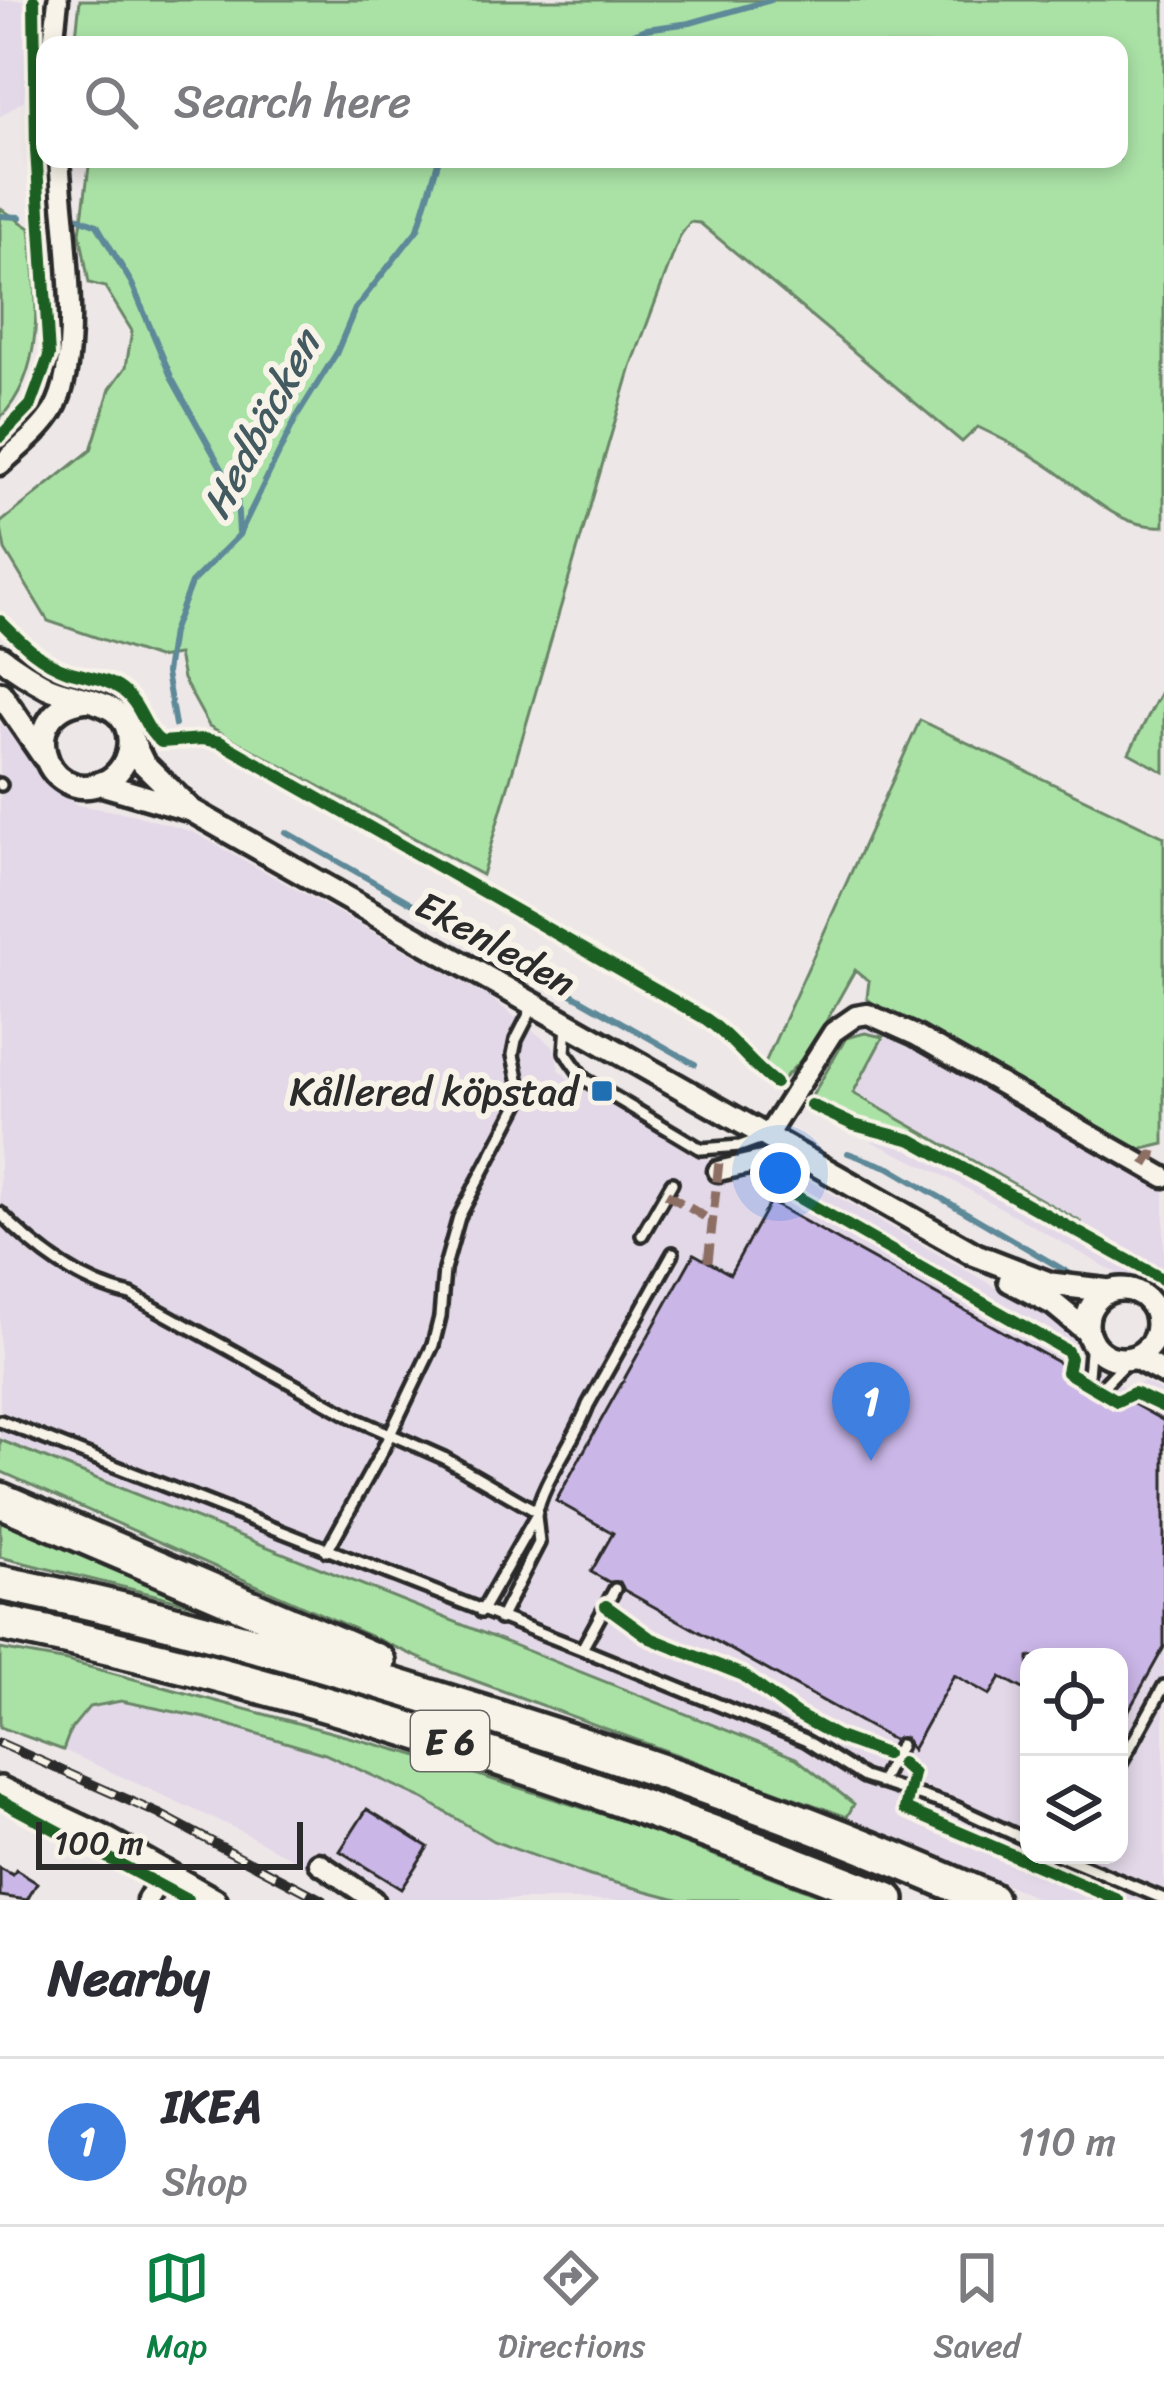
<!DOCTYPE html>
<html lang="en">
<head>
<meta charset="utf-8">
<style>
	:root { --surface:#fff; --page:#f2f2f3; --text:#2b2b33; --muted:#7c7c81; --line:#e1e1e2; --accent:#0b8043 }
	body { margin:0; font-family:Sriracha,sans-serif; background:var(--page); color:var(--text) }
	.controls { position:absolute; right:36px; bottom:36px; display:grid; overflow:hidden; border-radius:24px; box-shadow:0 6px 18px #0003 }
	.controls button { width:108px; height:108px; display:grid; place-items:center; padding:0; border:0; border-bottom:3px solid var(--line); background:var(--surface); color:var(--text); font:60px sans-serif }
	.scale { position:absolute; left:36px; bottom:30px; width:267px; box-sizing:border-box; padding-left:12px; border:6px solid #2b2b2b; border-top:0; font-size:33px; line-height:42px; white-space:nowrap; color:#2b2b2b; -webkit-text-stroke:9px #f7f3e8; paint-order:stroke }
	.you { position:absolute; left:780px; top:1173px; width:42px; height:42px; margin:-30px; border:9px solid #fff; border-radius:50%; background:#1a73e8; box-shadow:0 0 0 18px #1a73e833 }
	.badge { display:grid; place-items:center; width:78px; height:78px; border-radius:50%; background:var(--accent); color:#fff; font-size:39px; font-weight:700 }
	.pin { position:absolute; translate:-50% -99px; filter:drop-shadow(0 3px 6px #0008) }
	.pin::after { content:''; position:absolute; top:63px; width:42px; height:36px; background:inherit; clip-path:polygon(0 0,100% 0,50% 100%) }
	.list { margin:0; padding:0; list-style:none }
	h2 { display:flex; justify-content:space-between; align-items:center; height:156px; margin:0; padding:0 48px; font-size:51px }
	h2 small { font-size:39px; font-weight:400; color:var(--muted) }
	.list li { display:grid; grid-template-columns:78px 1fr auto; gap:36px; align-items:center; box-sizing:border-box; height:168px; padding:0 48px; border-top:3px solid var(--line) }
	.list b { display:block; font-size:45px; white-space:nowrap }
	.list p { margin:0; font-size:39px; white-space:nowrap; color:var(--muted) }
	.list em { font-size:39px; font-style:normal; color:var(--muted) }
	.icon { flex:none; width:66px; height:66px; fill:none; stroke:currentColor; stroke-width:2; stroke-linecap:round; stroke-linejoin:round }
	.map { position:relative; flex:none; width:1164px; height:1900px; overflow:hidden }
	.search { position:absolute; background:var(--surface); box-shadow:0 6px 18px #0003; left:36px; right:36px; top:36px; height:132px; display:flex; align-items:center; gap:30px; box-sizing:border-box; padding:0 42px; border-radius:24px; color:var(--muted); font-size:45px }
	.sheet { height:324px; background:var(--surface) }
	nav { display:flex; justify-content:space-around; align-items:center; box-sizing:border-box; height:168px; border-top:3px solid var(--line); background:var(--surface); font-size:33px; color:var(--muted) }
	nav a { display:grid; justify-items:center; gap:6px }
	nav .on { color:var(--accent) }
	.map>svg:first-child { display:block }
	.built { fill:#e3d8e8; fill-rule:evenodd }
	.green { fill:#aae2a6; stroke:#6a8668; stroke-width:3 }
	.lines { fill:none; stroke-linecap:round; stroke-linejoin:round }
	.stream { stroke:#5d8998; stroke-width:6 }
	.building { fill:#cab6e7; stroke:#2b2b2b; stroke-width:3 }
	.service-casing { stroke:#2b2b2b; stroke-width:18 }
	.minor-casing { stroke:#2b2b2b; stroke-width:27 }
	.tertiary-casing { stroke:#2b2b2b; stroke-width:30 }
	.motorway-casing { stroke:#2b2b2b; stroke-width:42 }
	.service { stroke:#f7f3e8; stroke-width:9 }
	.minor { stroke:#f7f3e8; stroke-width:18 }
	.tertiary { stroke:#f7f3e8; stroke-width:21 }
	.motorway { stroke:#f7f3e8; stroke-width:33 }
	.rail-casing { stroke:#2b2b2b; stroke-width:10 }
	.rail { stroke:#f7f3e8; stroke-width:6; stroke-dasharray:18; stroke-linecap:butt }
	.quiet { stroke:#8d6e63; stroke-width:9; stroke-dasharray:18 9; stroke-linecap:butt }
	.cycleway-casing { stroke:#f7f3e8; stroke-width:20 }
	.cycleway { stroke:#1b5e20; stroke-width:12 }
	.poi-dot { fill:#1f6fb2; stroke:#f7f3e8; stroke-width:4.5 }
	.labels { text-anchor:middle; stroke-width:12; stroke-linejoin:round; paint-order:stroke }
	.shield { fill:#f7f3e8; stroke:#686764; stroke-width:3 }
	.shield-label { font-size:36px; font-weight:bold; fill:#2b2b2b }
	.street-label { font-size:39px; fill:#2b2b2b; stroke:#f7f3e8 }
	.poi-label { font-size:39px; fill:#2b2b2b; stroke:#f7f3e8; text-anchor:end }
	.water-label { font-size:42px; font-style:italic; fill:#445a61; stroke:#f7f3e8 }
</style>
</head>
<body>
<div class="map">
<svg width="1164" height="1900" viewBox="0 0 1164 1900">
	<rect width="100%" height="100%" fill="#eee7e8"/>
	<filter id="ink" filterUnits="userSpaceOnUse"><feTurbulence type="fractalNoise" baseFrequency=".00833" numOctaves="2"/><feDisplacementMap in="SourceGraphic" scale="24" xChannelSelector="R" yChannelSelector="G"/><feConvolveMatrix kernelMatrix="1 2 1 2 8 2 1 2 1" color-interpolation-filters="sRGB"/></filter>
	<g filter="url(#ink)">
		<path class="built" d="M0,0H30L24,100L0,117Z
			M0,722L50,786L77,805L132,814L193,832L488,996L554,1047L559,1069L571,1081L692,1154L720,1164L794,1172L1072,1331L1081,1358L1123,1387L1145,1382L1164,1393V1900H1041L847,1817L854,1804L796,1758L0,1440ZM1029,1657H1119V1855H1029Z
			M871,1024L1149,1179L1164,1170V1300L939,1173L873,1142L814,1093L841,1038L854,1026Z
			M121,1701L205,1718L325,1754L424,1799L493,1841L590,1876L681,1900H368L241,1831L63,1750L71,1729L90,1707Z"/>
		<path class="green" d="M80,0H1164V526C1119,529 1089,494 1054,470C1030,453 1005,440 978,427L962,442L700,223L690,222L680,236L631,367L482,875L209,726L183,679L178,655L157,658L48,621L5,550L0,523L91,450L110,389L126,367L132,331L105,287L89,283L80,233L90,159H1119V45H75Z
			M0,208L30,228C36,290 48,369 0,418Z
			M1164,686V772L1129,753Z
			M920,720L1164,837V1144L1127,1153L879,1010L867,998L869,981L855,970L809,1052L782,1080L765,1063Z
			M865,1033L883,1037L853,1093L1081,1222L1078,1227L901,1130L863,1125L812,1096L846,1038Z
			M0,1440L796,1758L854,1804L847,1817L451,1672L0,1471Z
			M0,1512L203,1594L200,1606L0,1557Z
			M0,1649L67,1661L412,1754L630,1823L832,1900H681L590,1876L493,1841L424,1799L325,1754L205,1718L121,1701L89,1707L71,1729L63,1750L0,1727Z"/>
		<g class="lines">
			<path class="stream" d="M606,45L646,29L690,23L771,0
				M72,215L97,225L132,284L172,379L237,496L239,533
				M0,216L20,217
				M175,725L166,673L172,632L191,583L239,535L296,418L336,354L355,309L418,229L439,159
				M286,832L695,1064
				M848,1153L890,1168L1081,1280"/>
		</g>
		<path class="building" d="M770,1202L1079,1374L1084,1384L1095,1383L1101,1393L1110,1391L1164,1421V1647L1119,1728V1657H1029V1692L1001,1677L990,1695L954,1675L912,1750L905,1738L893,1740L624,1590L620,1582H609L591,1572L613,1533L556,1501L694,1254L730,1274Z
			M367,1809L428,1847L401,1889L340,1851Z
			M0,1868L13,1875L16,1870L37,1883L27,1900L0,1896Z"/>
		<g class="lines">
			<defs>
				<path id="service" d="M0,784L1,785
					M567,1025L565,1052L584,1079L701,1149L740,1146L762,1138
					M0,1213C36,1250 79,1284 131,1295L356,1419L444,1458L536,1511
					M642,1235L672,1183
					M1088,1376L1091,1340
					M1104,1385L1130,1358
					M0,1421L589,1652L805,1740L864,1777L955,1807L1029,1841
					M327,1551L382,1451L433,1345L440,1317L444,1270L459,1217L522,1097L513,1055L516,1040L534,1005
					M481,1612L536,1516C542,1481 575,1441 588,1405L673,1253
					M500,1619L539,1543L536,1516
					M582,1649L615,1589
					M1119,1767L1164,1686
					M880,1783L900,1745
					M1058,1855L1164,1899"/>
				<path id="minor" d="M53,45L58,0
					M0,465C18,448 40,432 53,411C85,359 63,222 59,159
					M767,1136L833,1032L856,1016L868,1014L915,1035L1164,1177
					M718,1171L796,1153
					M319,1863L373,1900
					M147,1900L165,1870"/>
				<path id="tertiary" d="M0,657C15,668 30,678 47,687C77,701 133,698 129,746C128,761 118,776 104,782C43,809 12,705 90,700
					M0,693L44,757
					M129,734L143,763L191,810L976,1255L1051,1284L1110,1291
					M101,784L190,810
					M1010,1281L1054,1304L1088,1332
					M1087 1324a35 35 0 1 1 70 0a35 35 0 1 1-70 0Z
					M1134,1357L1164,1373
					M0,1788L100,1835L215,1900"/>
				<path id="motorway" d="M0,1500L378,1662
					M0,1583C152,1613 302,1657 450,1703C633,1759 815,1821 990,1900
					M0,1623C305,1686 598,1785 887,1900"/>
			</defs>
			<use href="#service" class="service-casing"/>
			<use href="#minor" class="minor-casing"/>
			<use href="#tertiary" class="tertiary-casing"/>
			<use href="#motorway" class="motorway-casing"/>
			<use href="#service" class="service"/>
			<use href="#minor" class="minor"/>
			<use href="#tertiary" class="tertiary"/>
			<use href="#motorway" class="motorway"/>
			<defs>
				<path id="rail" d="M0,1743L159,1814L322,1900"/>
			</defs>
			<use href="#rail" class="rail-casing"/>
			<use href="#rail" class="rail"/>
			<path class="quiet" d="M1145,1165L1151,1155L1164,1158
				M666,1194L712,1221
				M708,1262L719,1162"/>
			<defs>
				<path id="cycleway" d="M0,437L31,405L49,356L36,149L34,0
					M0,621C21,642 39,661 68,671C87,677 106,678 122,690C142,705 143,729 161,742L203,739L220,742L706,1019C733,1038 749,1064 775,1083
					M811,1105L854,1125L912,1140L1164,1280
					M776,1190L787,1191L1067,1351L1070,1358L1067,1372L1117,1401L1134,1393L1164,1407
					M606,1606L650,1638L743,1675L796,1714L838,1737L885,1754
					M901,1763L913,1774L905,1809L1118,1900
					M0,1800L187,1900"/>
			</defs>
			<use href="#cycleway" class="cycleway-casing"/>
			<use href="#cycleway" class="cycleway"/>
		</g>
	</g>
	<rect class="poi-dot" x="590" y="1079" width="24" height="24" rx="6"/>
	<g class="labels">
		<rect class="shield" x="411" y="1711" width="78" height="60" rx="9"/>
		<g class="shield-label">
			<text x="450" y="1754">E 6</text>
		</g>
		<g class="street-label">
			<text transform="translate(496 943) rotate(29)" y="14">Ekenleden</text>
		</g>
		<g class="poi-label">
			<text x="578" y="1105">Kållered köpstad</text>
		</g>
		<g class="water-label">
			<text transform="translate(260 424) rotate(-62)" y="15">Hedbäcken</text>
		</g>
	</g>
</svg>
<div class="controls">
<button><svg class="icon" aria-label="locate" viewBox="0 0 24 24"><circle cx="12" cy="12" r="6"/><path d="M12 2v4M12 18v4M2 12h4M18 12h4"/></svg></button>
<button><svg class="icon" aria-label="layers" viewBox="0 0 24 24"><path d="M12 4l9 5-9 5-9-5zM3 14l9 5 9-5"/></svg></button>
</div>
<div class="scale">100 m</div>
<div class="you"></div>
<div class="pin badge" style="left:871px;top:1461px;background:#3f7fe0">1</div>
<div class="search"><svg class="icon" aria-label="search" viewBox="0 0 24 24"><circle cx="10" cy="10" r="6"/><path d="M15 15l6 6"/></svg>Search here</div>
</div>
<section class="sheet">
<h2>Nearby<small></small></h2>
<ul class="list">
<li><span class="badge" style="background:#3f7fe0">1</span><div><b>IKEA</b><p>Shop</p></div><em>110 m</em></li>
</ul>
</section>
<nav>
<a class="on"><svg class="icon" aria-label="map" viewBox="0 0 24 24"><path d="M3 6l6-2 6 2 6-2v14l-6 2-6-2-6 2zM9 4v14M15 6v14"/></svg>Map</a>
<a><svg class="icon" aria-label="directions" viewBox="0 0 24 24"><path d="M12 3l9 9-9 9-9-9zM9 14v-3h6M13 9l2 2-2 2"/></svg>Directions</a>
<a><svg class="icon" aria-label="saved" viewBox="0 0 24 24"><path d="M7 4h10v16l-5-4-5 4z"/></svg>Saved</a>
</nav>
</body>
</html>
